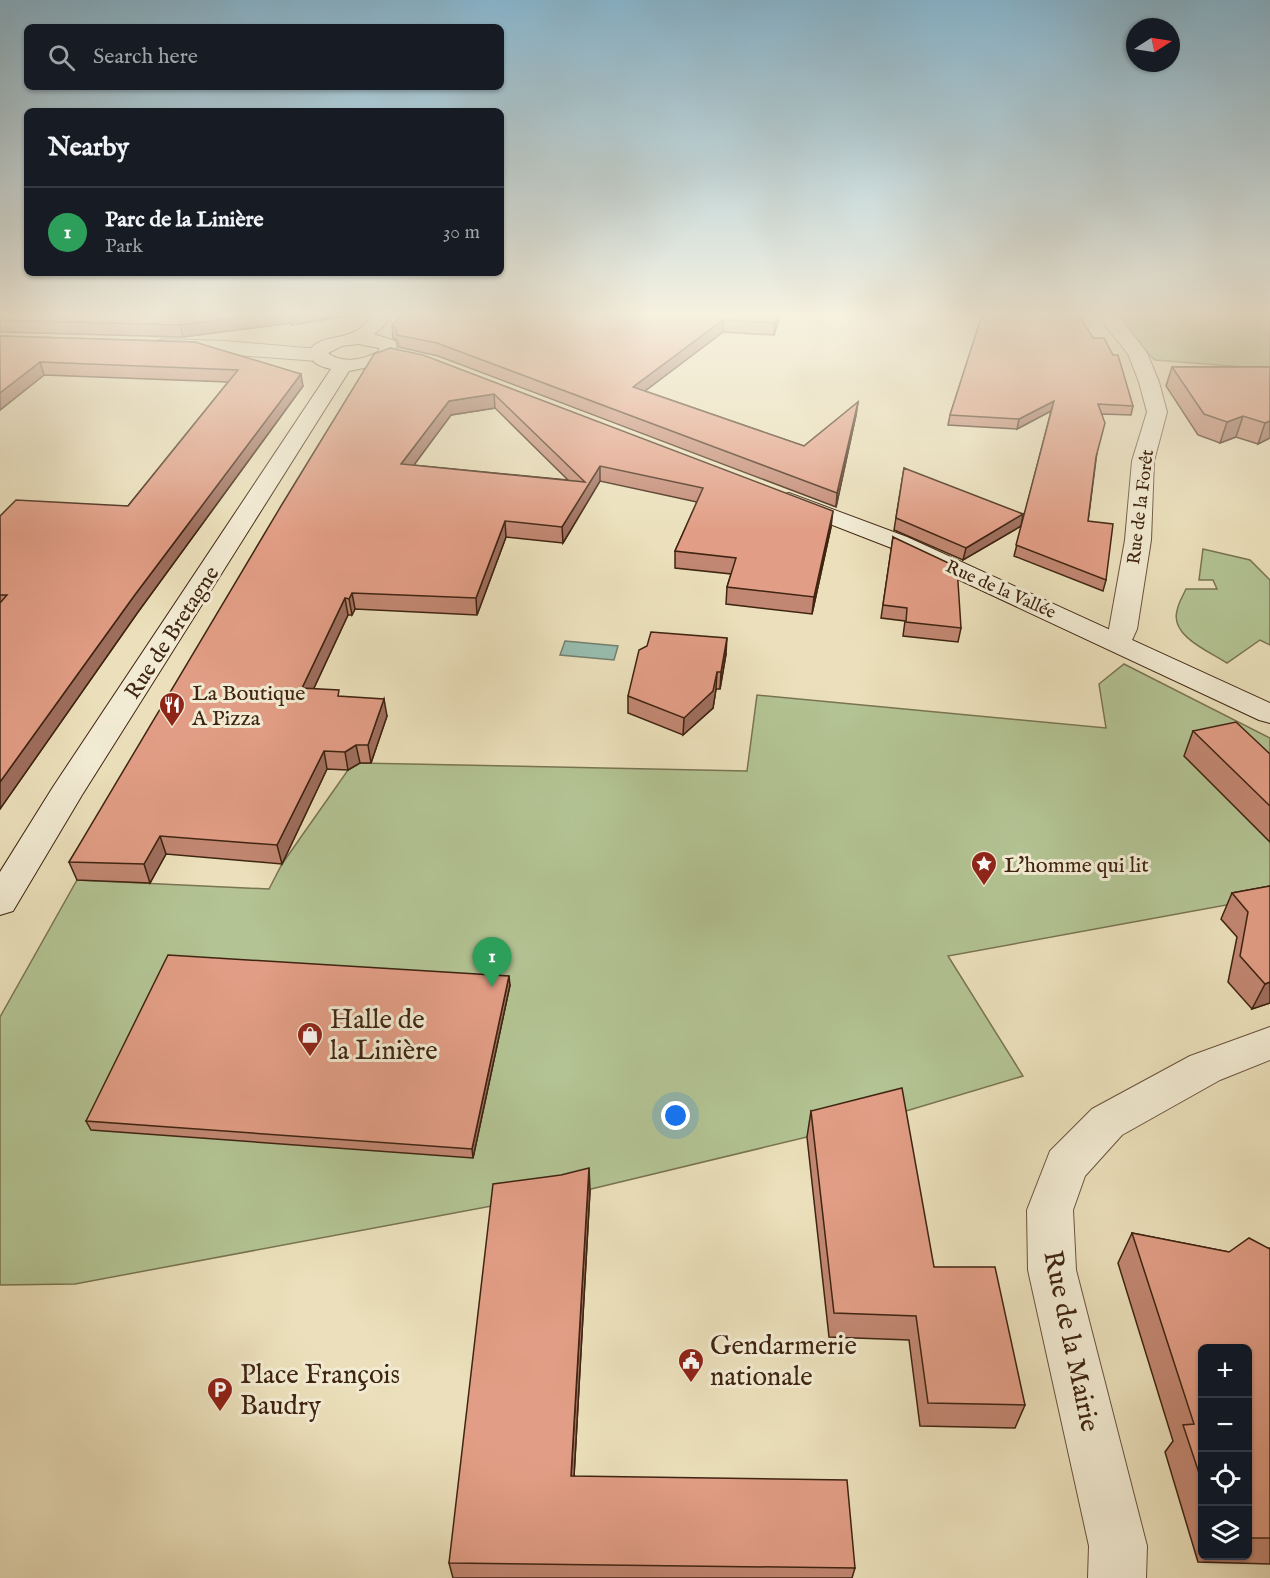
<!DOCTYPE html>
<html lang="en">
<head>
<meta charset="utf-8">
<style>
	:root { --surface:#171b24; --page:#20242c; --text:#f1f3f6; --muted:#9ea1a6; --line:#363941; --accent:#c59692 }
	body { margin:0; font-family:"IM FELL English",serif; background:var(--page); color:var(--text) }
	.controls { position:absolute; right:18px; bottom:18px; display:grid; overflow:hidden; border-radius:9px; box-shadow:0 2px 4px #0004 }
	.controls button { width:54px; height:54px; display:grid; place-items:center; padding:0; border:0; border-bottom:2px solid var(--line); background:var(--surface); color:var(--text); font:30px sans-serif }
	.compass { position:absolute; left:1126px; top:18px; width:54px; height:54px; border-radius:50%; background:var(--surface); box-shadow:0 2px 4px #0004; rotate:78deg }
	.you { position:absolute; left:676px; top:1116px; width:21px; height:21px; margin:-15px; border:4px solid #fff; border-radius:50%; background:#1a73e8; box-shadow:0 0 0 9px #1a73e833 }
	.badge { display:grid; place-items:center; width:39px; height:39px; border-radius:50%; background:var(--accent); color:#fff; font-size:20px; font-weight:700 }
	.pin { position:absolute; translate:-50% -50px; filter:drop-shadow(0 2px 3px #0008) }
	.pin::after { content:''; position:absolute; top:32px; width:21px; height:18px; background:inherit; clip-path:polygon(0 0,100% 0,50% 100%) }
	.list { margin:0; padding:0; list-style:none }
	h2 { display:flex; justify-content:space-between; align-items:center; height:78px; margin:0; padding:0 24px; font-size:26px }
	h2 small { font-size:20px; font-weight:400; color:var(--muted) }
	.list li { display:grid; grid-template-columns:39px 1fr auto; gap:18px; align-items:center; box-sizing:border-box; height:90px; padding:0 24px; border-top:2px solid var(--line) }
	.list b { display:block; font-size:22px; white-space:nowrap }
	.list p { margin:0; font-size:20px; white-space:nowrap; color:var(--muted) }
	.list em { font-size:20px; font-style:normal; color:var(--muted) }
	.icon { flex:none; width:33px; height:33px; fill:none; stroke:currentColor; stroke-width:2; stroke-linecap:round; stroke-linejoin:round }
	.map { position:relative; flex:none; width:1270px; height:1578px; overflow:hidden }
	.search { position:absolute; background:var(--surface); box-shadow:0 2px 4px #0004; left:24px; top:24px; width:480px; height:66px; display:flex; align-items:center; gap:15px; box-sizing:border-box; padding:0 21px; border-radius:9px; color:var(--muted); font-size:22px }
	.panel { position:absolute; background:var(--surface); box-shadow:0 2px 4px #0004; left:24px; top:108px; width:480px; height:168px; border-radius:9px }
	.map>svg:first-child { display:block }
	.green { fill:#b3c393; stroke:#797452; stroke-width:1.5 }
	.water { fill:#98bdb0; stroke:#748070; stroke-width:1.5 }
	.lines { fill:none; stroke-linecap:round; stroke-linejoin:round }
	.street-casing { stroke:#6a533c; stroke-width:2 }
	.secondary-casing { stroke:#3f2411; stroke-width:2 }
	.street { fill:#f2ebd3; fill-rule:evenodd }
	.secondary { fill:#f2ebd3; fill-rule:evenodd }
	.wall { fill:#c28772; stroke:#3f2411; stroke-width:1.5; fill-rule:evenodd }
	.shaded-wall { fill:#9e6e5d; stroke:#3f2411; stroke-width:1.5 }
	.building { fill:#e19d85; stroke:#3f2411; stroke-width:1.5; fill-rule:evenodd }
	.labels { text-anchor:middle; stroke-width:6; stroke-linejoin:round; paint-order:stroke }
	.far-street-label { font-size:18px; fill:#3f2411; stroke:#f2ebd3 }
	.street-label { font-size:22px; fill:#3f2411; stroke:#f2ebd3 }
	.poi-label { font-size:22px; fill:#3f2411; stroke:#f2ebd3; text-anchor:start }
	.near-poi-label { font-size:27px; fill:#3f2411; stroke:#f2ebd3; text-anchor:start }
	.near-street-label { font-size:27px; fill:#3f2411; stroke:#f2ebd3 }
</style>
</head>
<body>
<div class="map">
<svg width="1270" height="1578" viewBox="0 0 1270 1578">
	<rect width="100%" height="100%" fill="#ebe0bb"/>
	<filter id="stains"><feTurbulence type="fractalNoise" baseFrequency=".00333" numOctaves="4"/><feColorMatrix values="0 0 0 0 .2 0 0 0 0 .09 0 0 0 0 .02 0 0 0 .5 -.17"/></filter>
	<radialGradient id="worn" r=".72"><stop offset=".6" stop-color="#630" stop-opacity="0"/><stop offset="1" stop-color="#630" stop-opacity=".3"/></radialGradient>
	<path class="green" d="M1116,312H1270V369L1155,360L1127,332Z
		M1203,549L1250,560L1270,580V645L1260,640L1227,663C1210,652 1170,636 1177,611C1178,603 1183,596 1186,589H1217L1213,580H1199Z
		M1124,664L1270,738V788L1185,756L1270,842V897L948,956L1023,1076L896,1114L807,1137L562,1196L497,1205L75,1284L0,1285V1017L77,880L269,889L282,864L348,770L359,763L747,771L757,695L1106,728L1099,684Z"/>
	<path class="water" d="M565,641L618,646L614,660L560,655Z"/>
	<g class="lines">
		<defs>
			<path id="street" d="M1098,312H1116L1147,353L1159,382L1167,412L1154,461L1151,540L1137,629L1128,649L1118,651L1108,649L1104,643L1109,629L1125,540L1132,461L1147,412L1139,382L1128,354L1108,329Z
				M164,339L225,341L318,349L325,351L328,355L325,359L318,361L157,349L155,345L157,341Z
				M1270,1027V1060L1220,1080L1122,1135L1085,1176L1073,1210L1076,1270L1147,1546L1146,1578H1088L1089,1546L1028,1270L1027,1210L1050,1151L1092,1109L1190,1056Z"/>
			<path id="secondary" d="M376,312H395L385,325L374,334L395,341L398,353L379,365L349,371L82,795L13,911L0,915V872L53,787L331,369C321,367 309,362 309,351C320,335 339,340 354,332C362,328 371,319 376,312ZM358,344L379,348V351C364,360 342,364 328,353L342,346Z
				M789,493L907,537L1270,703V723L1259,720L889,547L781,505L777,500L781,495Z"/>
		</defs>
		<use href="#street" class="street-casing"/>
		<use href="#secondary" class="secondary-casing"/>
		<use href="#street" class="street"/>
		<use href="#secondary" class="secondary"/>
	</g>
	<path class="wall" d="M0,312H371L291,325V323L183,337L0,332Z
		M781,312L774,335L723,332L645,391L804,446L858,402L856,415L836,507L438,356L399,347L397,340L393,338L392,326Z
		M908,312H951L950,315Z
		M983,312L1133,406L1131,415L1102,414L1088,521L1106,580L1103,591L1014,556L1051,411L1017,429L948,425L950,415Z
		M0,336L195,342L303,386L138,612L0,809V516L128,506L228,382L44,375L0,410Z
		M390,348L831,527L812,614L726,604L727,587L731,574L675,568V551L697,502L600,481L563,543L506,537L477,615L355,609L352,615H348L314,688L340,697L387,716L371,763H360L348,770L327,769L282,864L166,854L150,883L77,880L69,862ZM495,408L568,480L413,465L451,415Z
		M1172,367H1270V438L1258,444L1236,437L1220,443L1198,435L1166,386Z
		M904,468L1021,526L963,560L894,530Z
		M893,537L961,628L958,642L903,636L905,621L881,618Z
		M726,654L720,689H716L713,708L683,735L628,713V696Z
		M1193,731L1270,754V842L1184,756Z
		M1270,886V1003L1252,1009L1228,982L1237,937L1221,919L1232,893Z
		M510,985L473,1158L91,1130L86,1121Z
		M811,1111L934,1267L1025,1405L1015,1428L920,1426L909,1340L829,1337L807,1137Z
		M590,1190L574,1476L855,1568L852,1578H453L449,1563Z
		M1132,1233L1229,1252L1270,1248V1564L1198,1562L1165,1452L1173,1441L1118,1263ZM1203,1348H1248V1556H1203Z"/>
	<path class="shaded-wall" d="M281,312H371L291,325V323L183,337L180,325Z
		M778,312H781L774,335L775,323Z
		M723,320V332L633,400V387Z
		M40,362L44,375L0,410V393Z
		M301,374L303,386L138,612L0,809V782L134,596Z
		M494,394L495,408L451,415L403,480L401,464L449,401Z
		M1054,401L1051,411L1017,429L1019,419Z
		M858,402L856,415L836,507L837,493Z
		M1243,416L1236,437L1220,443L1227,422Z
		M1270,421V438L1258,444L1265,423Z
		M600,466V481L563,543L562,527Z
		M833,511L831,527L812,614L814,597Z
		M1023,514L1021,526L963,560L966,548Z
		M505,521L506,537L477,615L476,598Z
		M352,593L355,609L352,615L349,599Z
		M345,598L348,615L306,705L302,688Z
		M727,638L726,654L720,689L721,672Z
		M717,672L716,689L713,708L683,735L684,718Z
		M384,699L387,716L371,763L368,745Z
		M356,745L360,763L348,770L345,752Z
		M324,751L327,769L282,864L277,845Z
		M160,836L166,854L150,883L144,864Z
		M509,976L510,985L473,1158L472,1149Z
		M1270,982V1003L1252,1009L1265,984Z
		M589,1168L590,1190L573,1495L571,1476Z"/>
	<path class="building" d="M0,312H281L180,325L0,320Z
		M403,312H778L775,323L723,320L633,387L804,446L858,402L837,493L437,343L397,335L396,328L392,326Z
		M983,312H1077L1093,338H1104L1113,355H1118L1133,406L1098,404L1105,423L1096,457L1088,521L1113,524L1106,580L1016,545L1054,401L1019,419L950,415Z
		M0,336L195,342L301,374L134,596L0,782V603L7,595H0V516L16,500L128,506L238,370L40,362L0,393Z
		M390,348L423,355L833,511L814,597L727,587L736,558L675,551L703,488L600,466L562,527L505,521L476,598L352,593L349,599L345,598L302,688L339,690L338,696L384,699L368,745H356L345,752L324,751L277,845L160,836L144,864L69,862L281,506L374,354ZM494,394L585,482L401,464L449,401Z
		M1172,367H1270V421L1265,423L1243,416L1227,422L1204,414Z
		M904,468L1023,514L966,548L896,518Z
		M893,537L957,567L961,628L906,622L907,608L883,605Z
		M651,632L727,638L721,672H717L713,691L684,718L628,696L639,650L647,646Z
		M1236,722L1270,754V806L1193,731Z
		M1270,886V982L1265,984L1240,956L1248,912L1232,893Z
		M168,955L509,976L472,1149L86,1121Z
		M902,1088L934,1267H995L1025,1405L928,1403L916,1316L834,1313L811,1111Z
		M589,1168L571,1476L847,1480L855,1568L449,1563L493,1184L561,1175Z
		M1132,1233L1229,1252L1249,1238L1270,1249V1538H1248V1348H1203V1485L1183,1425L1194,1424Z"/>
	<linearGradient id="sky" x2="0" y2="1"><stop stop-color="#88b8d2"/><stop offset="0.59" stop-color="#f6f1e0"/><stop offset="1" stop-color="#f6f1e0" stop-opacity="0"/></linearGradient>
	<rect width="1270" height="533" fill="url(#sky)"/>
	<defs>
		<symbol id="restaurant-pin" viewBox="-11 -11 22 30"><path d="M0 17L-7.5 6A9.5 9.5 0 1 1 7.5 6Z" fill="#8f2418" stroke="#f2ebd3"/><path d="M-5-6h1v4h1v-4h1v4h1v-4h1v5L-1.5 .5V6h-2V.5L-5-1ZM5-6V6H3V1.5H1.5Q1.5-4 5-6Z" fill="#fff"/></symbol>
		<symbol id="sight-pin" viewBox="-11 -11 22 30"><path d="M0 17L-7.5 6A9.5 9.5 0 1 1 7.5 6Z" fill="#8f2418" stroke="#f2ebd3"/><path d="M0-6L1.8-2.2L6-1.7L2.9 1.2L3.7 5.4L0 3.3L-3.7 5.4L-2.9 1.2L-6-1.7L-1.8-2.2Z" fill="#fff"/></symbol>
		<symbol id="shop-pin" viewBox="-11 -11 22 30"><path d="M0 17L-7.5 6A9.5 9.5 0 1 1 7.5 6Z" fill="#8f2418" stroke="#f2ebd3"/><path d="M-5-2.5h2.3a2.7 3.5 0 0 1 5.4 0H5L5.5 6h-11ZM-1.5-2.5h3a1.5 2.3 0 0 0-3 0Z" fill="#fff"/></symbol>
		<symbol id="civic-pin" viewBox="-11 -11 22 30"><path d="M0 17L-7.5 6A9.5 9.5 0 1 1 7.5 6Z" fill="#8f2418" stroke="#f2ebd3"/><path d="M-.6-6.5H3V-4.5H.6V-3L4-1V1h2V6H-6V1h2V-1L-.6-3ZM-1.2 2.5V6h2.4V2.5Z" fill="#fff"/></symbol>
		<symbol id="parking-pin" viewBox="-11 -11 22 30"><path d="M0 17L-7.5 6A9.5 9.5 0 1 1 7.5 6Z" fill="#8f2418" stroke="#f2ebd3"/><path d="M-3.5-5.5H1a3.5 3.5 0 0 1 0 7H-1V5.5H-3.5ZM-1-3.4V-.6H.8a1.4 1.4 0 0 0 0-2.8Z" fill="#fff"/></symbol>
	</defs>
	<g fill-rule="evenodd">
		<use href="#restaurant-pin" x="157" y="690" width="30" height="40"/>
		<use href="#sight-pin" x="969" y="849" width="30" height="40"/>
		<use href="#shop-pin" x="295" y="1020" width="30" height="40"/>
		<use href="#civic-pin" x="676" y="1346" width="30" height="40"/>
		<use href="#parking-pin" x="205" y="1375" width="30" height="40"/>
	</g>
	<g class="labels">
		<g class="far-street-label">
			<text transform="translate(1140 507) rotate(-83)" y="6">Rue de la Forêt</text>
			<text transform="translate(1001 589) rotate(24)" y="6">Rue de la Vallée</text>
		</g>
		<g class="street-label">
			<text transform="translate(171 632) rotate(-57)" y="8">Rue de Bretagne</text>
		</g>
		<g class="poi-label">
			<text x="192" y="700">La Boutique<tspan x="192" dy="25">A Pizza</tspan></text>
			<text x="1004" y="872">L'homme qui lit</text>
		</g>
		<g class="near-poi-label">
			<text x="330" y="1028">Halle de<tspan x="330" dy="31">la Linière</tspan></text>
			<text x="710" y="1354">Gendarmerie<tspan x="710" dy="31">nationale</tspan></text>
			<text x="240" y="1383">Place François<tspan x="240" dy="31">Baudry</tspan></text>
		</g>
		<g class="near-street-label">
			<text transform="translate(1072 1341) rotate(78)" y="9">Rue de la Mairie</text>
		</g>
	</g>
	<rect width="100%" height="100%" filter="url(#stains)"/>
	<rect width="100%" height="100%" fill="url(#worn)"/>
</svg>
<div class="controls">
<button>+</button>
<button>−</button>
<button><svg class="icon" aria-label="locate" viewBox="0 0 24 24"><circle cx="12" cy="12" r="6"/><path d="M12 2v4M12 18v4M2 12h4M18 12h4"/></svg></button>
<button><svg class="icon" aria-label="layers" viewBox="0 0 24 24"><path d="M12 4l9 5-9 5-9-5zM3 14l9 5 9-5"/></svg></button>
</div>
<svg class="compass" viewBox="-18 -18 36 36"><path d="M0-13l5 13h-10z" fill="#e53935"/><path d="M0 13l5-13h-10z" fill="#9ea1a6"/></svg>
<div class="you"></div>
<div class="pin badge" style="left:492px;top:987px;background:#2e9e5b">1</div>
<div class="search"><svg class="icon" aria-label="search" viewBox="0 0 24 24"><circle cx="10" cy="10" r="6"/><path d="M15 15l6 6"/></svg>Search here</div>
<section class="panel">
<h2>Nearby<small></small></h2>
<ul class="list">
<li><span class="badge" style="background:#2e9e5b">1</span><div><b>Parc de la Linière</b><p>Park</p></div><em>30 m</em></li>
</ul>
</section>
</div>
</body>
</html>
